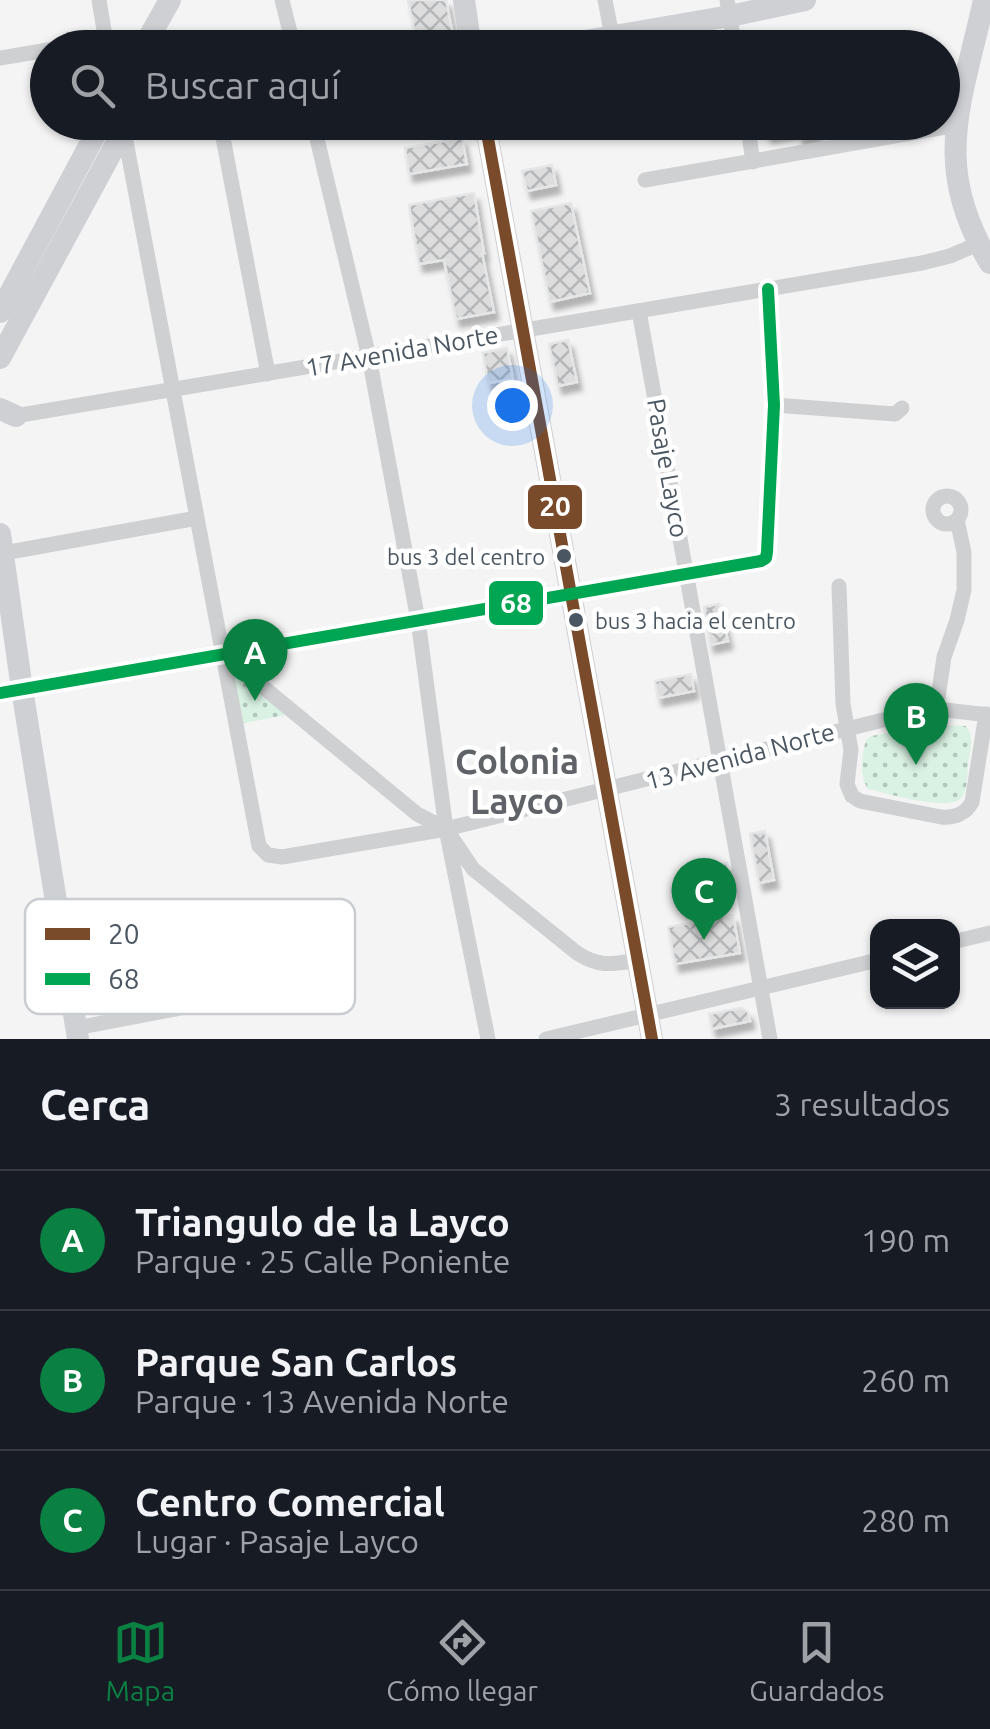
<!DOCTYPE html>
<html lang="es">
<head>
<meta charset="utf-8">
<style>
	:root { --surface:#171b24; --page:#20242c; --text:#f1f3f6; --muted:#9ea1a6; --line:#363941; --accent:#0b8043 }
	body { margin:0; font-family:Ubuntu,sans-serif; background:var(--page); color:var(--text) }
	.controls { position:absolute; right:30px; bottom:30px; display:grid; overflow:hidden; border-radius:20px; box-shadow:0 2px 8px #0004 }
	.controls button { width:90px; height:90px; display:grid; place-items:center; padding:0; border:0; border-bottom:2px solid var(--line); background:var(--surface); color:var(--text); font:50px sans-serif }
	.you { position:absolute; left:512px; top:405px; width:35px; height:35px; margin:-25px; border:8px solid #fff; border-radius:50%; background:#1a73e8; box-shadow:0 0 0 15px #1a73e833 }
	.badge { display:grid; place-items:center; width:65px; height:65px; border-radius:50%; background:var(--accent); color:#fff; font-size:32px; font-weight:700 }
	.pin { position:absolute; translate:-50% -82px; filter:drop-shadow(0 2px 5px #0008) }
	.pin::after { content:''; position:absolute; top:52px; width:35px; height:30px; background:inherit; clip-path:polygon(0 0,100% 0,50% 100%) }
	.list { margin:0; padding:0; list-style:none }
	h2 { display:flex; justify-content:space-between; align-items:center; height:130px; margin:0; padding:0 40px; font-size:42px }
	h2 small { font-size:32px; font-weight:400; color:var(--muted) }
	.list li { display:grid; grid-template-columns:65px 1fr auto; gap:30px; align-items:center; box-sizing:border-box; height:140px; padding:0 40px; border-top:2px solid var(--line) }
	.list b { display:block; font-size:38px; white-space:nowrap }
	.list p { margin:0; font-size:32px; white-space:nowrap; color:var(--muted) }
	.list em { font-size:32px; font-style:normal; color:var(--muted) }
	.icon { flex:none; width:55px; height:55px; fill:none; stroke:currentColor; stroke-width:2; stroke-linecap:round; stroke-linejoin:round }
	.map { position:relative; flex:none; width:990px; height:1039px; overflow:hidden }
	.search { position:absolute; background:var(--surface); box-shadow:0 2px 8px #0004; left:30px; right:30px; top:30px; height:110px; display:flex; align-items:center; gap:25px; box-sizing:border-box; padding:0 35px; border-radius:55px; color:var(--muted); font-size:38px }
	.sheet { height:550px; background:var(--surface) }
	nav { display:flex; justify-content:space-around; align-items:center; box-sizing:border-box; height:140px; border-top:2px solid var(--line); background:var(--surface); font-size:28px; color:var(--muted) }
	nav a { display:grid; justify-items:center; gap:5px }
	nav .on { color:var(--accent) }
	.map>svg:first-child { display:block }
	.park { fill:url(#park-dots) }
	.building { fill:url(#building-cross-hatch); stroke:#e5e6e7; stroke-width:2.5; filter:url(#shadow) }
	.lines { fill:none; stroke-linecap:round; stroke-linejoin:round }
	.street { stroke:#ced0d2; stroke-width:15 }
	.secondary { stroke:#ced0d4; stroke-width:22 }
	.bus-1-casing { stroke:#fff; stroke-width:20 }
	.bus-2-casing { stroke:#fff; stroke-width:20 }
	.bus-1 { stroke:#7a4b2a; stroke-width:12 }
	.bus-2 { stroke:#00a651; stroke-width:12 }
	.bus-dot { fill:#4a5661; stroke:#fff; stroke-width:4 }
	.labels { text-anchor:middle; stroke-width:9; stroke-linejoin:round; paint-order:stroke }
	.bus-label { font-size:22px; fill:#4a5661; stroke:#fff; text-anchor:end }
	.street-label { font-size:25px; fill:#4a5661; stroke:#fff }
	.district-label { font-size:35px; font-weight:bold; fill:#5f6368; stroke:#fff }
	.key { fill:#fff; stroke:#c9ccd0; stroke-width:2.5 }
	.key-label { font-size:28px; fill:#4a5661 }
	.line-badge { stroke:#fff; stroke-width:4 }
	.badge-label { font-size:28px; text-anchor:middle; font-weight:bold; fill:#fff }
</style>
</head>
<body>
<div class="map">
<svg width="990" height="1039" viewBox="0 0 990 1039">
	<defs>
		<pattern id="park-dots" width="8" height="8" patternUnits="userSpaceOnUse" patternTransform="scale(2.5)"><rect width="8" height="8" fill="#d9f2e3"/><path d="M2 2h.1M6 6h.1" fill="none" stroke="#b2c7bb" stroke-width="1.8" stroke-linecap="round"/></pattern>
		<pattern id="building-cross-hatch" width="8" height="8" patternUnits="userSpaceOnUse" patternTransform="scale(2.5)"><rect width="8" height="8" fill="#ddddde"/><path d="M0 0l8 8M0 8l8-8" fill="none" stroke="#b5b6b7"/></pattern>
		<filter id="shadow"><feDropShadow dx="4.5" dy="8" stdDeviation="2.5" flood-color="#0004"/></filter>
	</defs>
	<rect width="100%" height="100%" fill="#f4f4f4"/>
	<path class="park" d="M222,653L295,713L235,725Z
		M938,725L966,726C975,738 970,751 968,765C967,774 968,789 962,797C950,813 887,793 868,789C859,776 862,755 866,740L871,736Z"/>
	<path class="building" d="M408,0H446L453,35L451,43L418,48Z
		M764,122H815L818,135L800,139L797,130L767,135Z
		M462,138L467,164L409,174L405,148Z
		M552,165L556,185L527,191L522,171Z
		M474,193L484,253H482L494,312L456,319L444,260L419,264L409,205Z
		M571,203L590,293L550,302L531,211Z
		M568,340L577,382L558,386L549,344Z
		M507,348L513,379L488,383L483,353Z
		M719,604L728,641L710,645L704,607Z
		M691,674L694,691L658,698L655,681Z
		M765,831L774,880L759,883L750,834Z
		M727,863L730,879L692,887L688,871Z
		M733,915L740,953L675,964L668,927Z
		M741,1008L748,1012L750,1021L712,1029L709,1014Z"/>
	<g class="lines">
		<path class="street" d="M99,0L107,48
			M282,0L294,48
			M605,0L612,36
			M727,0L735,48
			M64,48L106,40
			M0,58L48,50
			M220,122L268,374
			M313,122L369,357L418,620L446,829L488,1039
			M747,122L753,162
			M124,131L259,846L268,855L282,857L446,829L895,717L945,710L990,715
			M645,180L957,125
			M639,311L770,1039
			M774,405L895,414L902,408
			M9,417L922,263L950,256L978,244
			M933 510a14 14 0 1 1 28 0a14 14 0 1 1-28 0Z
			M4,553L197,518
			M839,586L843,704L851,750L847,784L852,796L860,801L941,817C954,818 966,814 972,802L986,714
			M222,653L417,814L446,829L473,869L577,953C600,968 613,964 638,960
			M0,693L761,561L766,558L767,552L774,405L768,289
			M936,711L944,657L957,620L964,590V552L957,520
			M952,942L990,933
			M76,1028L254,994
			M546,1039L878,960"/>
		<path class="secondary" d="M464,0L471,48
			M984,0C962,102 930,165 990,263
			M143,48L170,0
			M545,48L730,16L805,0
			M485,122L652,1039
			M0,312L102,122
			M0,358L123,131L131,122
			M0,409L16,416
			M0,534L22,689L78,1039"/>
		<defs>
			<path id="bus-1" d="M485,122L652,1039"/>
			<path id="bus-2" d="M0,693L761,561L766,558L767,552L774,405L768,289"/>
		</defs>
		<use href="#bus-1" class="bus-1-casing"/>
		<use href="#bus-2" class="bus-2-casing"/>
		<use href="#bus-1" class="bus-1"/>
		<use href="#bus-2" class="bus-2"/>
	</g>
	<g class="bus-dot">
		<circle cx="564" cy="556" r="9"/>
		<circle cx="576" cy="620" r="9"/>
	</g>
	<g class="labels">
		<g class="bus-label">
			<text x="545" y="565">bus 3 del centro</text>
			<text x="595" y="629" text-anchor="start">bus 3 hacia el centro</text>
		</g>
		<g class="street-label">
			<text transform="translate(402 351) rotate(-10)" y="9">17 Avenida Norte</text>
			<text transform="translate(668 468) rotate(80)" y="9">Pasaje Layco</text>
			<text transform="translate(740 756) rotate(-15)" y="9">13 Avenida Norte</text>
		</g>
		<g class="district-label">
			<text x="517" y="774">Colonia<tspan x="517" dy="40">Layco</tspan></text>
		</g>
	</g>
	<rect x="25" y="899" width="330" height="115" rx="15" class="key"/>
	<rect x="45" y="928" width="45" height="12" fill="#7a4b2a"/>
	<rect x="45" y="973" width="45" height="12" fill="#00a651"/>
	<g class="key-label">
		<text x="108" y="944">20</text>
		<text x="108" y="989">68</text>
	</g>
	<g class="line-badge">
		<rect x="526" y="483" width="58" height="48" rx="10" fill="#7a4b2a"/>
		<rect x="487" y="579" width="58" height="48" rx="10" fill="#00a651"/>
	</g>
	<g class="badge-label">
		<text x="555" y="516">20</text>
		<text x="516" y="613">68</text>
	</g>
</svg>
<div class="controls">
<button><svg class="icon" aria-label="layers" viewBox="0 0 24 24"><path d="M12 4l9 5-9 5-9-5zM3 14l9 5 9-5"/></svg></button>
</div>
<div class="you"></div>
<div class="pin badge" style="left:255px;top:701px">A</div>
<div class="pin badge" style="left:916px;top:765px">B</div>
<div class="pin badge" style="left:704px;top:940px">C</div>
<div class="search"><svg class="icon" aria-label="search" viewBox="0 0 24 24"><circle cx="10" cy="10" r="6"/><path d="M15 15l6 6"/></svg>Buscar aquí</div>
</div>
<section class="sheet">
<h2>Cerca<small>3 resultados</small></h2>
<ul class="list">
<li><span class="badge">A</span><div><b>Triangulo de la Layco</b><p>Parque · 25 Calle Poniente</p></div><em>190 m</em></li>
<li><span class="badge">B</span><div><b>Parque San Carlos</b><p>Parque · 13 Avenida Norte</p></div><em>260 m</em></li>
<li><span class="badge">C</span><div><b>Centro Comercial</b><p>Lugar · Pasaje Layco</p></div><em>280 m</em></li>
</ul>
</section>
<nav>
<a class="on"><svg class="icon" aria-label="map" viewBox="0 0 24 24"><path d="M3 6l6-2 6 2 6-2v14l-6 2-6-2-6 2zM9 4v14M15 6v14"/></svg>Mapa</a>
<a><svg class="icon" aria-label="directions" viewBox="0 0 24 24"><path d="M12 3l9 9-9 9-9-9zM9 14v-3h6M13 9l2 2-2 2"/></svg>Cómo llegar</a>
<a><svg class="icon" aria-label="saved" viewBox="0 0 24 24"><path d="M7 4h10v16l-5-4-5 4z"/></svg>Guardados</a>
</nav>
</body>
</html>
